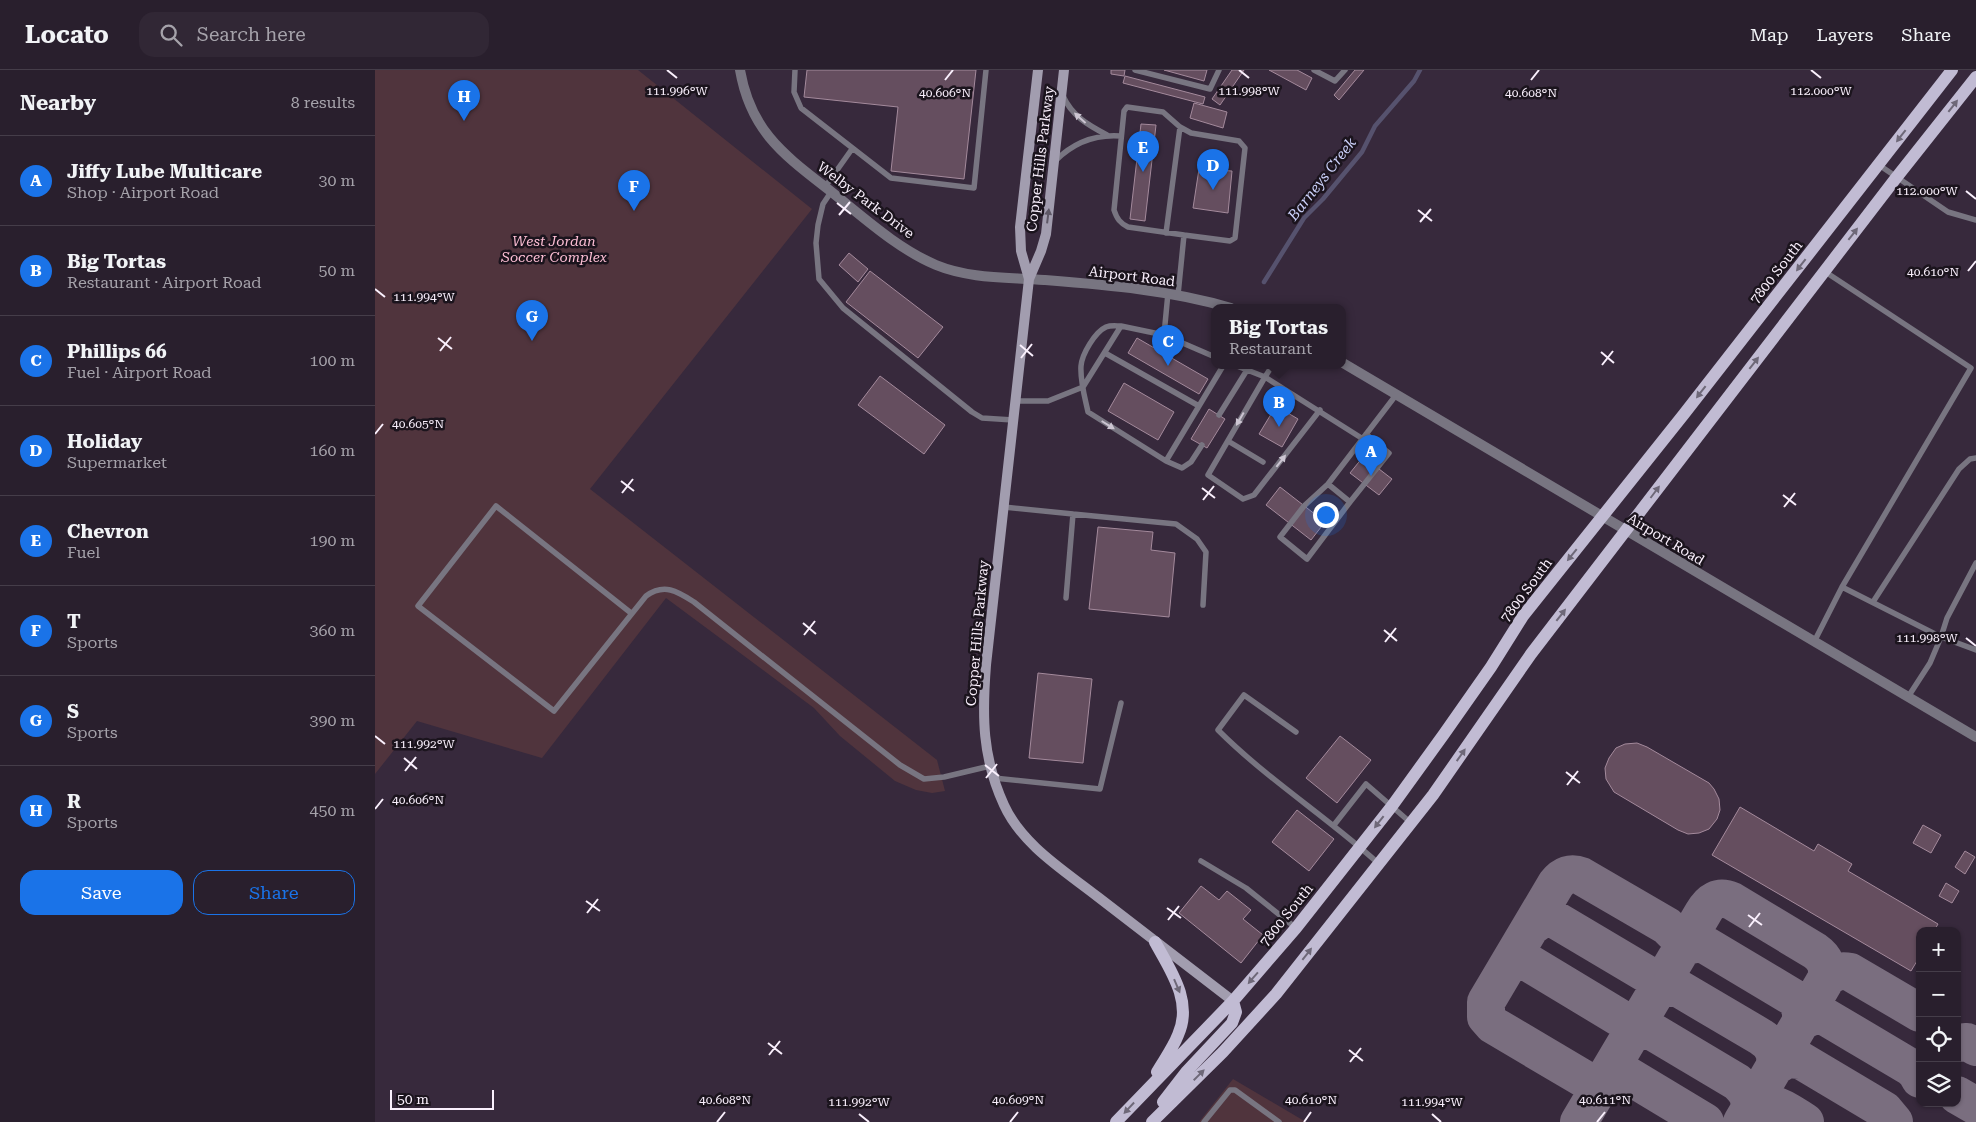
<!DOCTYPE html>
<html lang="en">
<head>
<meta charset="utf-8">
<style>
	:root { --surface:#291f2d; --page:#312735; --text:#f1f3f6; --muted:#a5a2aa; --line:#453d49; --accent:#1a73e8 }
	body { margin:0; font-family:"Roboto Serif",serif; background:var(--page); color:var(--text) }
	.controls { position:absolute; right:15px; bottom:15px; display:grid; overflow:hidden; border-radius:10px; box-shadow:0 1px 4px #0004 }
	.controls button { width:45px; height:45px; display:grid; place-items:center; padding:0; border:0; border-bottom:1px solid var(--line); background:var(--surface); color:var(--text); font:25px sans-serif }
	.scale { position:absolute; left:15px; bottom:12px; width:104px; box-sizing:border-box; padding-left:5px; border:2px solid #faf0fd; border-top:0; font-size:14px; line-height:18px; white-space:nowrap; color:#faf0fd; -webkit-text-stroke:4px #1b141d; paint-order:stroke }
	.you { position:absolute; left:950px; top:444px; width:18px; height:18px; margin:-12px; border:4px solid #fff; border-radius:50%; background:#1a73e8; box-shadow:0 0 0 8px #1a73e833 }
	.badge { display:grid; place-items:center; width:32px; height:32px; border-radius:50%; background:var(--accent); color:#fff; font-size:16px; font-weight:700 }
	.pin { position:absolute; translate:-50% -41px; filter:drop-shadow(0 1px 2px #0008) }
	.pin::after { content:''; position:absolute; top:26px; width:18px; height:15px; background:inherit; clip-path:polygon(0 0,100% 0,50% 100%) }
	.popup { position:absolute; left:836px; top:234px; width:135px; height:65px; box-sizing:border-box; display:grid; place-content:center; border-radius:10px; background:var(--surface); filter:drop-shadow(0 1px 4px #0005); font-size:16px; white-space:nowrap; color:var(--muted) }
	.popup b { font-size:19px; color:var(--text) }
	.popup::after { content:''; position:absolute; left:50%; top:100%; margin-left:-10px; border:10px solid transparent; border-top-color:var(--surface) }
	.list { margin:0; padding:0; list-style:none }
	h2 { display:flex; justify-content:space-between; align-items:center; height:65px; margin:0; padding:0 20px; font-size:21px }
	h2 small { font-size:16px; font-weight:400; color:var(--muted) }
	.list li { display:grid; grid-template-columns:32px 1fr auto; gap:15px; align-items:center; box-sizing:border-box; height:90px; padding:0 20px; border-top:1px solid var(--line) }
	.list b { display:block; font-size:19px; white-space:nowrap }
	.list p { margin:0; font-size:16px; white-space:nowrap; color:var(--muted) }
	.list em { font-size:16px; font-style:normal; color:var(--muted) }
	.actions { display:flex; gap:10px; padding:15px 20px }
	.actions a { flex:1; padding:11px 0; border:1px solid var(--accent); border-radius:15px; text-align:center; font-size:18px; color:var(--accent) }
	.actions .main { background:var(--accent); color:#fff }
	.icon { flex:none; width:28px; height:28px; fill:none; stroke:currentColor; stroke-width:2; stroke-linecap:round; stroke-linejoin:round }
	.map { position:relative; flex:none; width:1601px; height:1052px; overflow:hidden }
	header { display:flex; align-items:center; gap:30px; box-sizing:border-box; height:70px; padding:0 25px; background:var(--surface); border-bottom:1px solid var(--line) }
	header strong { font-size:24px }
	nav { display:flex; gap:28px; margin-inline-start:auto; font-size:18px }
	.search { width:350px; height:45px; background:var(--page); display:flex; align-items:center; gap:12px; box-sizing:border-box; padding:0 18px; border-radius:15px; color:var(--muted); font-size:19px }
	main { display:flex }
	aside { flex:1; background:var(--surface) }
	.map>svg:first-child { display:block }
	.green { fill:#50343d }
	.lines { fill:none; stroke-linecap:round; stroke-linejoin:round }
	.stream { stroke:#56526e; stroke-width:4.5 }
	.taxiway { stroke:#7a6e7f; stroke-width:38 }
	.building { fill:#654e5f; stroke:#a48a9c }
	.service { stroke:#787581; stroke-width:5.5 }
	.tertiary { stroke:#787581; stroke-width:10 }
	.secondary { stroke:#a29daf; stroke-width:10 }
	.primary { stroke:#c1bbd3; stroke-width:12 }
	.oneway { fill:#6e6878 }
	.oneway2 { fill:#ccc5d2 }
	.oneway3 { fill:#5e5866 }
	.ticks { fill:none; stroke:#faf0fd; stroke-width:2 }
	.labels { text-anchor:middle; stroke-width:5; stroke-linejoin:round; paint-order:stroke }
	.street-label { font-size:14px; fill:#faf0fd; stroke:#1b141d }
	.park-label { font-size:14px; font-style:italic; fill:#fdbed4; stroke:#1b141d }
	.water-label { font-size:15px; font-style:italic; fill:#cbd1fa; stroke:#1b141d }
	.ticks-label { font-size:12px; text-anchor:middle; fill:#faf0fd; stroke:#1b141d; stroke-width:5; stroke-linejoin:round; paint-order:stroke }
</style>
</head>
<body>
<header>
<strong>Locato</strong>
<div class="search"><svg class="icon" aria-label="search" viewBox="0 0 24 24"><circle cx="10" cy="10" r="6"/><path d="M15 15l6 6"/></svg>Search here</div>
<nav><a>Map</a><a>Layers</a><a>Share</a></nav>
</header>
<main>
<aside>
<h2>Nearby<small>8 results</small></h2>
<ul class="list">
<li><span class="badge">A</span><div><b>Jiffy Lube Multicare</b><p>Shop · Airport Road</p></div><em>30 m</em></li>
<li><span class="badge">B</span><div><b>Big Tortas</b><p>Restaurant · Airport Road</p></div><em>50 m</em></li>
<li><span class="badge">C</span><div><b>Phillips 66</b><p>Fuel · Airport Road</p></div><em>100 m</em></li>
<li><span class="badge">D</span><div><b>Holiday</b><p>Supermarket</p></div><em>160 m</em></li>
<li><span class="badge">E</span><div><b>Chevron</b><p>Fuel</p></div><em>190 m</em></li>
<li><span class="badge">F</span><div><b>T</b><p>Sports</p></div><em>360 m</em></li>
<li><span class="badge">G</span><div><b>S</b><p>Sports</p></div><em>390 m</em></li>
<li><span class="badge">H</span><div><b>R</b><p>Sports</p></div><em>450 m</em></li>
</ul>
<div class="actions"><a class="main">Save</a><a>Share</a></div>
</aside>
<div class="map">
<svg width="1601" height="1052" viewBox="0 0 1601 1052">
	<rect width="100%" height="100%" fill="#37293c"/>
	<path class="green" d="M0,0H263L437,139L215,419L562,690L570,721L557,723L541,720L520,711L465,666L439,638L291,528L167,688L42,651L0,704Z
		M858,1009L931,1052H824Z"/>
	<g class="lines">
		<path class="stream" d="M889,212L929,148L948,129L987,82L1000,56L1039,11L1045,0"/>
		<path class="taxiway" d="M1156,857L1167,849H1179L1275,906L1279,912L1280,923
			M1146,873V880L1149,890L1250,951L1255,957L1256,965L1266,960L1278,962L1362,1012C1372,1021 1377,1029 1373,1042
			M1280,923L1289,918H1303L1386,967C1397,974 1403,984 1399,997
			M1582,973L1592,972L1601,977
			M1399,997L1412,989L1425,990L1509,1040L1519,1052
			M1582,1025L1601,1036
			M1373,1042C1392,1023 1412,1041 1430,1052
			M1204,1052L1328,843C1335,831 1343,825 1357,831L1440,881C1450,888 1454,897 1451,909
			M1330,1052L1252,1005C1237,1002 1226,1014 1211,1010L1118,955L1111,947V932L1181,814C1188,805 1196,802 1206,806L1292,856L1302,866L1306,880C1314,874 1323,872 1332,876L1419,928L1425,937L1427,951L1440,945L1449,946L1535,997L1541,1002L1545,1009
			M1367,1052L1451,909C1458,902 1465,900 1475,902L1545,943"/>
	</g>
	<path class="building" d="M432,0H601L589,109L516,101L523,37L429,27Z
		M736,0H750L749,6L736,4Z
		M789,0H832L829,11Z
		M857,0H869L845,35L837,29Z
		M894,0H922L937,8L931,20Z
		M980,0H989L964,30L959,25Z
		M750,6L830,27L828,34L748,13Z
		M819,33L852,42L848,58L815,48Z
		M766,54L781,55L770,151L755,149Z
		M824,99L857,101L853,143L818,138Z
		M474,183L493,199L483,212L464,195Z
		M495,201L568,257L543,288L471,232Z
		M762,268L833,309L824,324L753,283Z
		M505,306L570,355L549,384L483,335Z
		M749,313L799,342L783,370L733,341Z
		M901,336L923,349L907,377L884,364Z
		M834,339L850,349L832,378L816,369Z
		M992,382L999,387L995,392L1017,409L1004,425L975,403Z
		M905,417L950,452L936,470L891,435Z
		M723,457L778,462L776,480L800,483L794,547L714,539Z
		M663,603L717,609L708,693L654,688Z
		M965,666L996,690L962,733L931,708Z
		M1262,673L1272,677L1334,713L1339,719L1344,729L1345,740L1342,749L1334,759L1324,763L1313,764L1303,760L1239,722L1231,709L1230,698L1234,688L1241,678L1250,674Z
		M1365,737L1439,781L1443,774L1477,794L1473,801L1563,854L1559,861H1545V886L1536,901L1337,785Z
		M922,740L959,769L934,801L897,772Z
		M1548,755L1566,765L1556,783L1538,773Z
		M1590,781L1600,787L1590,804L1580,797Z
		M1571,813L1584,821L1577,833L1564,826Z
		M826,816L844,830L852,821L876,840L868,849L888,865L866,893L804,843Z"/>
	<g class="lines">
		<path class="service" d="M420,0L419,22L426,38L516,108L599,118L611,0
			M760,0L835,19L844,0
			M939,0L960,11L970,0
			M688,26C697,46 713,55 732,65
			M680,91C698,73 721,64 746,66
			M1504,95L1573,142L1601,150
			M450,117L477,79
			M456,122L448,134L443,155L441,173L444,209L468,238L597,342L607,348L638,350
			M791,163L805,57
			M1449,201L1596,298L1467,517
			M793,223L789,265L840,287
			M803,225L809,165L753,157C745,153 742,149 739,140L749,41L752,37L788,42L805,57L816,63L864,71L870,78L860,168L855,171L809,165
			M746,256C741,256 736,255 731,257C720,262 707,284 706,296C705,311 710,328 713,342L791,391L807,398L816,392L827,375
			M730,283L824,336
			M862,296L890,307L833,405L868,429L879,425L945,340
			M897,296L890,307L988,369
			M640,331H673L708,317L746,256L789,265
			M844,345L872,300
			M853,371L888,392
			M791,391L848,296
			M953,414L975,432L932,489L905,467L929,436L953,414L1021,325
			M975,432L1014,383L991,364
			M629,437L698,444L691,528
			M698,444L801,454L822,469L831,482L828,535
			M1498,532L1584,399L1595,389L1601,388
			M256,543L121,436L43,536L179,641L271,526C289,513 302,521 319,532L525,695L549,709L569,707L615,696
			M1439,572L1467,517L1566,567L1572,548L1601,493
			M1533,627L1555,593L1566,567L1601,580
			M921,662L869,625L843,660C892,709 952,747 1004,794
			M619,708L725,719L746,633
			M959,755L991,714L1036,753
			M826,791L871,818L921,858
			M829,1052L855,1020H860L904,1052"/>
		<path class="tertiary" d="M365,0C375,58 405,82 449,116C484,143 519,177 561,195C595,209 633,207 669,210C732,215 796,220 856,238
			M968,293L1601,667"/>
		<path class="secondary" d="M689,0L671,164L666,181L654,209L611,595C607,646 607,687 629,735C647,775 690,801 723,827C768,862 813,896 858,931
			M654,209L646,181L645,157L663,0"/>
		<path class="primary" d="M780,872C796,901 818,932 803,965C798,978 789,990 782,1002
			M788,1032L812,1001L857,953L861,942L858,931
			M741,1052L858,931L921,858L1017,736L1069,664L1116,597L1148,546L1309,344L1577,0
			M777,1052L848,982L901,924L1058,725L1156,584L1521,108L1601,7"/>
	</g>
	<defs><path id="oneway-solid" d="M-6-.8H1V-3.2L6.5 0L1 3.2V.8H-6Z" transform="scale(1.25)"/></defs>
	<g class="oneway">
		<use href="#oneway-solid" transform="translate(1578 36) rotate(-52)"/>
		<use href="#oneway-solid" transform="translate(1526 66) rotate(128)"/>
		<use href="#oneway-solid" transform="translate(1478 164) rotate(-52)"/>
		<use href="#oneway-solid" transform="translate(1426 195) rotate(128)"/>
		<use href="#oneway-solid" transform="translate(1379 293) rotate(-52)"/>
		<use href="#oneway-solid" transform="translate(1326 322) rotate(128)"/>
		<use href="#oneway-solid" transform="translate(1280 422) rotate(-53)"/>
		<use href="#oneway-solid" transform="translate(1197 485) rotate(129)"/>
		<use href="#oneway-solid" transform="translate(1186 545) rotate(-52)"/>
		<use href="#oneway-solid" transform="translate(1086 685) rotate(-55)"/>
		<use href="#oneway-solid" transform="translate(1004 752) rotate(128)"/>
		<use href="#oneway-solid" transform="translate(932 884) rotate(-52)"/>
		<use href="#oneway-solid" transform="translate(878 908) rotate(131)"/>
		<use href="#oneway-solid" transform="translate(802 916) rotate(67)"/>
		<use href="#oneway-solid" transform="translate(824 1005) rotate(-45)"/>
		<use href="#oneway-solid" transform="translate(754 1038) rotate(133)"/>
	</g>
	<g class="oneway2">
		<use href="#oneway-solid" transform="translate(705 48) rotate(-138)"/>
		<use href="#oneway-solid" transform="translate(865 349) rotate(120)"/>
		<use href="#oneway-solid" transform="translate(733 355) rotate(32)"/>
		<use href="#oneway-solid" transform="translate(906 391) rotate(-52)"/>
	</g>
	<use class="oneway3" href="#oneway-solid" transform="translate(673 146) rotate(-83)"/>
	<path class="ticks" d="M292,0L302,8M864,0L874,8M1436,0L1446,8M570,10L578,0M1156,10L1164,0M1591,121L1601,129M462,133L476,144M1043,140L1057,151M464,145L475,132M1045,152L1056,139M1593,201L1601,191M0,219L10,227M63,268L77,279M645,275L658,286M65,281L76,267M1226,282L1239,293M646,288L657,274M1227,295L1238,281M0,364L8,354M246,411L259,421M827,418L840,428M247,423L258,409M1408,425L1421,435M828,430L839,416M1409,437L1420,423M428,553L441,564M1009,560L1022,571M429,565L440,551M1591,568L1601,576M1010,572L1021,558M0,666L10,674M29,688L42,699M610,695L624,706M30,701L41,687M1191,702L1205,713M611,708L622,694M1192,715L1203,701M0,739L8,729M211,831L225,841M792,838L806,848M212,843L223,829M1373,845L1387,855M793,850L804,836M1374,857L1385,843M393,973L407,984M974,980L988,991M394,985L405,971M975,992L986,978M484,1044L494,1052M1057,1044L1066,1052M342,1052L350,1042M635,1052L643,1042M929,1052L936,1042M1222,1052L1230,1042"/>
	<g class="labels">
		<g class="street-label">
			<text transform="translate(665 89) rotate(-83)" y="5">Copper Hills Parkway</text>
			<text transform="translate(491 130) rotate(37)" y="5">Welby Park Drive</text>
			<text transform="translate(1401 202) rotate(-52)" y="5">7800 South</text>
			<text transform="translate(757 206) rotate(7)" y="5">Airport Road</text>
			<text transform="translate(1291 469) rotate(31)" y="5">Airport Road</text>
			<text transform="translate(1151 520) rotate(-53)" y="5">7800 South</text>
			<text transform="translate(602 563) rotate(-85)" y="5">Copper Hills Parkway</text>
			<text transform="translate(911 845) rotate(-51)" y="5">7800 South</text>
		</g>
		<g class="park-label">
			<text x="179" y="176">West Jordan<tspan x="179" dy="16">Soccer Complex</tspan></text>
		</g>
		<g class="water-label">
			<text transform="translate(947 109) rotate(-52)" y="5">Barneys Creek</text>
		</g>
	</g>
	<g class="ticks-label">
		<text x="302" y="25">111.996°W</text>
		<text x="874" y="25">111.998°W</text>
		<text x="1446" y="25">112.000°W</text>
		<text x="570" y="27">40.606°N</text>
		<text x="1156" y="27">40.608°N</text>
		<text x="1552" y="125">112.000°W</text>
		<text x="1558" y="206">40.610°N</text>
		<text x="49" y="231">111.994°W</text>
		<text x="43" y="358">40.605°N</text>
		<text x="1552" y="572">111.998°W</text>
		<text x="49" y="678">111.992°W</text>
		<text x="43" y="734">40.606°N</text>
		<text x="350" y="1034">40.608°N</text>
		<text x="643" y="1034">40.609°N</text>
		<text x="936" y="1034">40.610°N</text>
		<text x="1230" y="1034">40.611°N</text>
		<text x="484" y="1036">111.992°W</text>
		<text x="1057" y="1036">111.994°W</text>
	</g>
</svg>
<div class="controls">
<button>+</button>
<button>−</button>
<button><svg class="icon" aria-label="locate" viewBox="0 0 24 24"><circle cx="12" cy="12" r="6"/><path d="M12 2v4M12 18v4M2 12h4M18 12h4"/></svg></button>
<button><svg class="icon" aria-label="layers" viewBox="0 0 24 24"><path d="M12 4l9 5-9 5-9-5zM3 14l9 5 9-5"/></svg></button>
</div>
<div class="scale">50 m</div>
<div class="you"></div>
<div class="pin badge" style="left:996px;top:406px">A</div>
<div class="pin badge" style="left:904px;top:357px">B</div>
<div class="popup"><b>Big Tortas</b>Restaurant</div>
<div class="pin badge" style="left:793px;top:296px">C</div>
<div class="pin badge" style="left:838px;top:120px">D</div>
<div class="pin badge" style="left:768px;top:102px">E</div>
<div class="pin badge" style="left:259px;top:141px">F</div>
<div class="pin badge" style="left:157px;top:271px">G</div>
<div class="pin badge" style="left:89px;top:51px">H</div>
</div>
</main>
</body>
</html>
